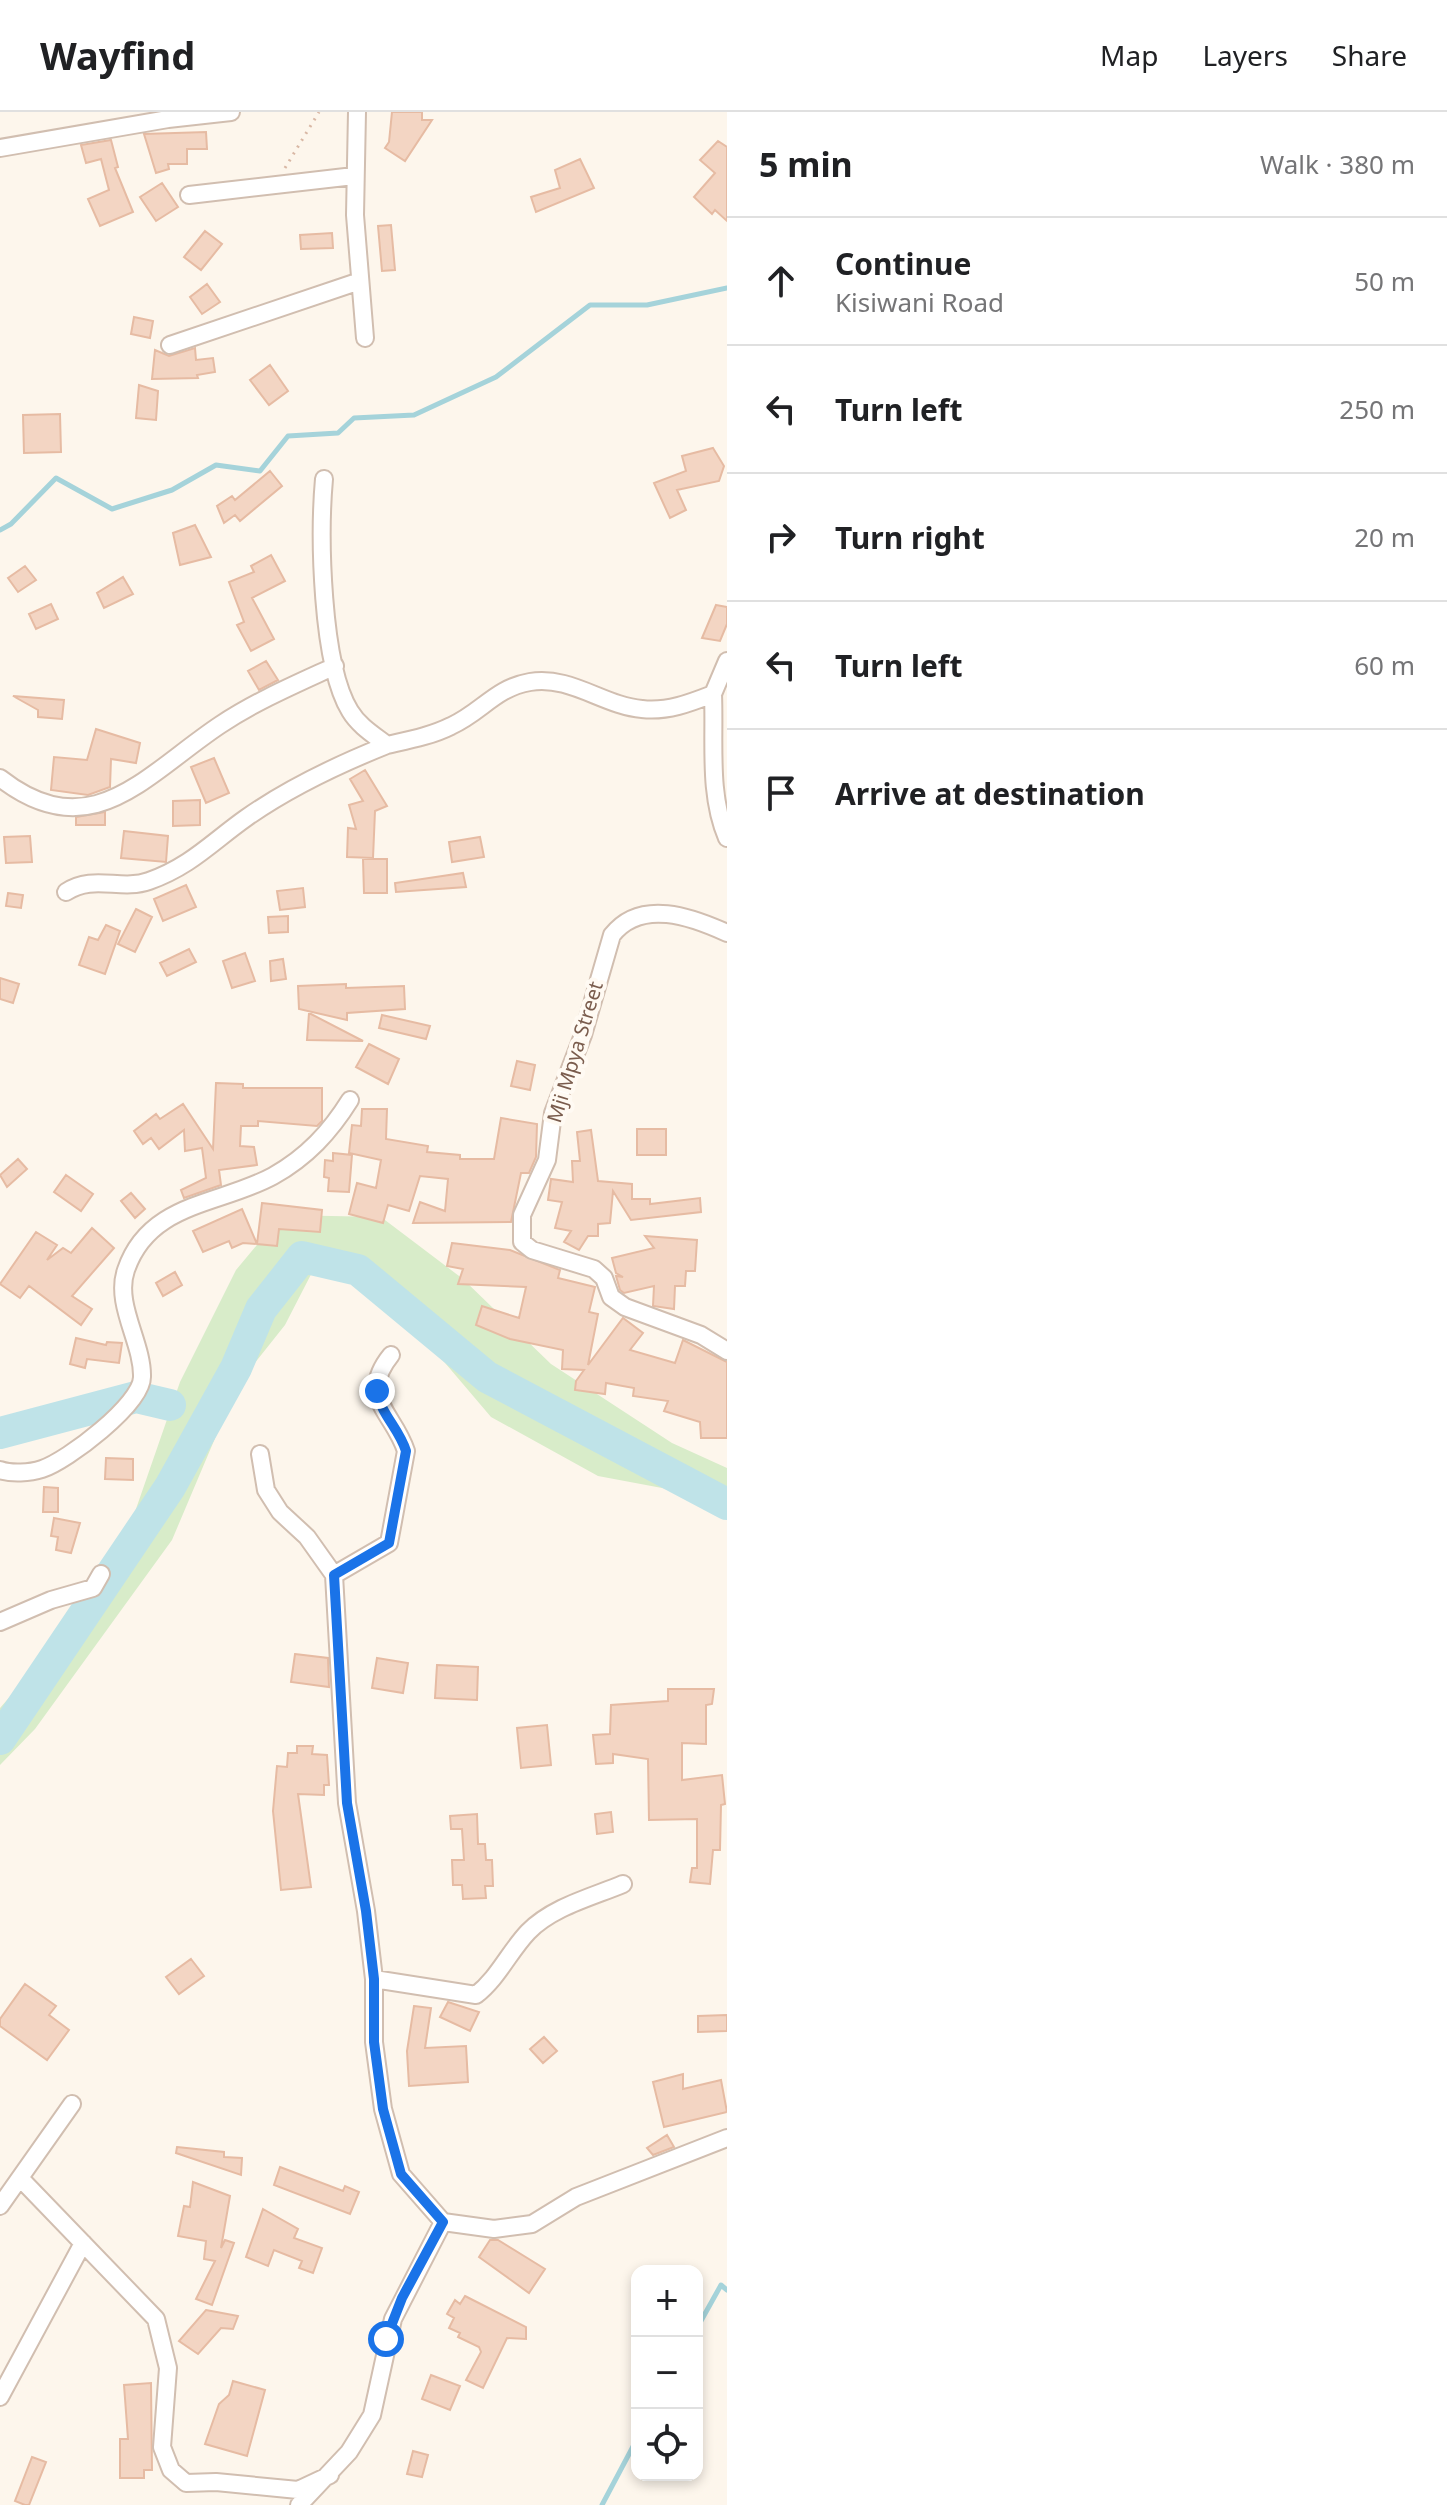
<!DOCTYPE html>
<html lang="en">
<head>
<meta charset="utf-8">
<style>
	:root { --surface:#fff; --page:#f6f6f6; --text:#202124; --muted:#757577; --line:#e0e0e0 }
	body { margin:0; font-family:"Noto Sans",sans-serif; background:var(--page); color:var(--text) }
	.controls { position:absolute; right:24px; bottom:24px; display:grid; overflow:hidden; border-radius:16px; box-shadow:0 4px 12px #0003 }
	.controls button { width:72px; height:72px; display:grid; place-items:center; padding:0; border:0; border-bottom:2px solid var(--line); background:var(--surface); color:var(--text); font:40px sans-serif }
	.stop { position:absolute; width:24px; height:24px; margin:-18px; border:6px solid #1a73e8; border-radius:50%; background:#fff }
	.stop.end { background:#1a73e8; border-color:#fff; box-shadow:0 2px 8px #0008 }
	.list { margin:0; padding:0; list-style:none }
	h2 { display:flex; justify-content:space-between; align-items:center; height:104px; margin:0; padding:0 32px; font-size:34px }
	h2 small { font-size:26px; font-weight:400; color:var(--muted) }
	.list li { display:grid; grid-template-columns:52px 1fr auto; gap:24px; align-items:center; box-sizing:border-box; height:128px; padding:0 32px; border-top:2px solid var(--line) }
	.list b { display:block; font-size:30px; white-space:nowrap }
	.list p { margin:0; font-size:26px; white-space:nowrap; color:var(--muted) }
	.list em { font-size:26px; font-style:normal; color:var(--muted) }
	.icon { flex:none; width:44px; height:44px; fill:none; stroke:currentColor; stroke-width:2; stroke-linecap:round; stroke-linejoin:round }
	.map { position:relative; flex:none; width:727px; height:2393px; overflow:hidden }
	header { display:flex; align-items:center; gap:48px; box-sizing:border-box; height:112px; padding:0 40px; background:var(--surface); border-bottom:2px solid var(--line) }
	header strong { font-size:38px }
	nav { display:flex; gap:44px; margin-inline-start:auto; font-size:28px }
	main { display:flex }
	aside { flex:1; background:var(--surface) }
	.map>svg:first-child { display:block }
	.green { fill:#d8ecc9 }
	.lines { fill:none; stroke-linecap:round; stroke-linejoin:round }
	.stream { stroke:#a5d3da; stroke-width:5 }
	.river { stroke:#bfe3e8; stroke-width:32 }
	.building { fill:#f3d5c3; stroke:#e6bba3; stroke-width:2 }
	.minor-casing { stroke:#d1beb0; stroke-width:20 }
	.path { stroke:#d9b8a5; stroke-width:3; stroke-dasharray:2 6; stroke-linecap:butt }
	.minor { stroke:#fff; stroke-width:16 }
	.route { stroke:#1a73e8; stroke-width:10 }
	.labels { text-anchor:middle; stroke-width:8; stroke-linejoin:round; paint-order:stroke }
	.street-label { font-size:20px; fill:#7a5c4d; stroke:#fffaf3 }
</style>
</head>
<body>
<header>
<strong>Wayfind</strong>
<nav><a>Map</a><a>Layers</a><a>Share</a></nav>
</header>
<main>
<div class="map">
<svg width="727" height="2393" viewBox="0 0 727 2393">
	<rect width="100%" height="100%" fill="#fdf6ec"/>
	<path class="green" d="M282,1103L381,1105L463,1167L551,1252L672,1331L727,1356V1396L694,1382L598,1364L491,1305L406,1205L372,1171L321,1143L285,1213L238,1272L172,1428L35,1617L0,1653V1596L111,1469L180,1270L236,1158Z"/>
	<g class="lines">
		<path class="stream" d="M0,418L11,412L56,366L112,397L172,378L216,353L260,359L288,324L338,321L354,306L414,303L496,265L590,193H647L727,176
			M697,2216L721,2173L727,2178
			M602,2393L637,2327"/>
		<path class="river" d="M0,1321L136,1285L170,1293
			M0,1627L170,1375L236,1256L261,1197L302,1145L358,1158L487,1265L727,1392"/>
	</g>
	<path class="building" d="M392,0H422V8H432L405,49L385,36L389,30Z
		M206,20L207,37H187V52H168L169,57L156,61L144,22Z
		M111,28L118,55L115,56L133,100L100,114L88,87L109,78L101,47L86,51L81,33Z
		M718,29L727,35V109L715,98L712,102L694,85L715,61L700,48Z
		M580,47L594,76L536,100L531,85L560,76L555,58Z
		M162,71L178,95L156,109L140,85Z
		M391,113L395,158L382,159L378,114Z
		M205,119L222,132L201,158L184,145Z
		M332,121L333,136L301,137L300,123Z
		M207,172L220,190L202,202L190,185Z
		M134,205L153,209L150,226L131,222Z
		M195,236L196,248L213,246L215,260L197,263L198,266L152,267L155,238L169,244Z
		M270,253L288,279L269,293L250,268Z
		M139,273L158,279L156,308L136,306Z
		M60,302L61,340L24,341L23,303Z
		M713,336L724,354L719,369L677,378L686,398L670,406L654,371L686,359L682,344Z
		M270,359L282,374L240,409L235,403L224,411L217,394L232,384L235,388Z
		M195,413L211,445L180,453L173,421Z
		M271,443L285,469L252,486L274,527L251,539L237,513L244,510L229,470L254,460L251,454Z
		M25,454L36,468L18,480L8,466Z
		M123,465L133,482L104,496L97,481Z
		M51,492L58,507L36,517L29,502Z
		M716,493L727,495V512L720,529L702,526Z
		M266,549L278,568L259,578L248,559Z
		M13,584L64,588L62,607L38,605V598Z
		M96,617L140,631L136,651L111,647L110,675L88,683L51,678L54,645L87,648Z
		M214,646L229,681L206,691L191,655Z
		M365,658L387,694L375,699L373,746L347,745L348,716L356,717L349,693L363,689L350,667Z
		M200,688V713L173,714V689Z
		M105,700V713H76V705Z
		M124,719L168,724L166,750L121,746Z
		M30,724L32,750L6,751L4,725Z
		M480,725L484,745L452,750L449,730Z
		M363,747H387V781H364Z
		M463,761L466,775L396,780L395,771Z
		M186,773L196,795L163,809L154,787Z
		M303,776L305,795L280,798L277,779Z
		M8,781L23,783L21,796L6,794Z
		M136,797L152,805L135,840L118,832Z
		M288,804V820L269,821L268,805Z
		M106,813L120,819L105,862L79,853L89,825L98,828Z
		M189,837L196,850L167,864L160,851Z
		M245,841L255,869L232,876L223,849Z
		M283,847L286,867L271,869L270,849Z
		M0,866L19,872L13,891L0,887Z
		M346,872V876L404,874L405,897L347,901V908L299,897L298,874Z
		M309,901L363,929L307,928Z
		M382,903L430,914L426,927L379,916Z
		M369,932L399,947L388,972L356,955Z
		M517,949L535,953L530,978L511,974Z
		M216,971L243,972V976H322V1009L317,1014L258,1009V1014H241L240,1034L254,1035L257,1053L219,1058L221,1073L184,1086L181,1078L206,1066L202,1036L185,1039L184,1018L159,1037L151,1026L143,1032L134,1019L156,1002L160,1007L183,992L213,1037Z
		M362,997H387L386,1027L428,1034L427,1040L460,1043V1047H494L501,1006L537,1012L536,1045L529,1061H521L511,1110L413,1111L420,1090L445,1099L448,1067L420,1064L409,1099L388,1093L383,1111L349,1102L357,1071L376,1076L381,1048L349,1041L352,1013L361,1014Z
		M637,1017H666V1043H637Z
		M591,1018L598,1069L632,1072V1087H650V1092L700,1086L701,1100L631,1108L613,1079L610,1111L598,1112V1124H588L579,1138L564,1130L571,1119L555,1116L562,1090L548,1088L551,1067L573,1070L572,1049H580L577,1020Z
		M333,1041L352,1043L349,1080L328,1079L329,1066L324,1065L325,1048L333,1049Z
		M18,1047L27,1057L7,1075L0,1063Z
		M66,1063L93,1082L81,1099L54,1080Z
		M131,1081L145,1097L135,1106L121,1089Z
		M262,1091L322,1098L320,1120L279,1117L277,1134L257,1132Z
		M242,1097L257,1132L243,1131L232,1136L229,1129L203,1140L193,1119Z
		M92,1116L114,1136L72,1184L92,1197L81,1213L29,1174L20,1186L0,1172L36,1120L57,1133L47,1148L63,1136L71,1141Z
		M645,1124L697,1128L695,1159H686L685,1174H675L674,1197L653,1194L654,1174L624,1181L620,1178L616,1164L623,1165L616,1161L612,1146L654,1136Z
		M452,1131L510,1138L560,1158L558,1166L595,1175L589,1200L598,1202L588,1253L623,1206L643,1221L630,1238L675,1251L683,1228L727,1250V1326H701L700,1310L664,1299L668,1289L633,1284L634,1276L606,1271L605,1282L575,1278L576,1269L584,1258L562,1257L563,1238L510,1227L476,1213L482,1194L519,1206L526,1175L458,1172L463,1157L447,1154Z
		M175,1160L182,1173L163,1184L156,1171Z
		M76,1226L106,1233L107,1230L122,1231L119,1251L87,1247L85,1256L70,1252Z
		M106,1346L133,1347V1368L105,1367Z
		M44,1375L58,1376V1400H43Z
		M54,1406L80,1411L71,1441L56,1438L58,1425L51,1424Z
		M295,1542L328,1546L329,1575L291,1570Z
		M377,1546L408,1551L403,1581L372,1576Z
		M437,1553L478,1555L477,1588L435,1586Z
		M668,1577H714L712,1592L706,1593V1632L682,1631V1668L722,1663L725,1692L721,1693L720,1738H713L710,1772L690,1770L692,1756H697V1707L649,1708L648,1647L613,1642V1651L596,1652L593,1623L610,1622L611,1593L668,1589Z
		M547,1613L551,1653L521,1656L517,1616Z
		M297,1634H313L312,1642L327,1643L329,1673H324V1683L298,1682L311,1775L281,1778L273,1699L277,1654L287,1655L288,1641H297Z
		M611,1700L613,1720L597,1722L595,1702Z
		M477,1702L478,1732H485L486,1748H492L493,1774H485L486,1786L463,1787L462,1773H453L452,1748H464L462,1717H451L450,1704Z
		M191,1847L204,1864L179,1882L166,1865Z
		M25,1872L56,1894L49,1903L69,1918L47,1948L0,1914V1907Z
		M448,1890L479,1900L470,1919L440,1905Z
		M414,1894L431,1896L425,1936L466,1934L468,1970L409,1974L407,1939Z
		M727,1903V1919L698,1920V1904Z
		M544,1925L557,1939L543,1951L530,1937Z
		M683,1962V1977L721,1968L727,2000L664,2015L653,1970Z
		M667,2023L674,2035L653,2043L647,2036Z
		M177,2035L224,2040V2045L242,2046L241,2063L176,2041Z
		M280,2055L343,2079L345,2074L359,2080L350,2102L274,2073Z
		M193,2070L230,2084L221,2136L225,2128L234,2131L212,2193L196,2187L215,2149L204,2147L206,2129L178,2124L184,2094L190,2095Z
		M263,2097L298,2117L294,2126L322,2136L313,2161L299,2156L302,2149L274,2138L268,2154L246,2145Z
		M490,2128H498L545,2157L529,2181L479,2145Z
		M465,2184L526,2215V2227L507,2226L483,2276L466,2268L481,2240L479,2235L458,2225L460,2221L449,2216L454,2206L447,2202L455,2188L460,2192Z
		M206,2198L238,2204L233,2217L221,2216L198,2242L179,2229Z
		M431,2263L460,2274L450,2298L422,2287Z
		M233,2269L265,2278L247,2344L205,2332L219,2292L229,2283Z
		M151,2271L152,2358H144V2366H120V2327H128L124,2273Z
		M413,2339L428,2343L422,2365L407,2362Z
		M32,2345L46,2350L29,2393H25L15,2389Z"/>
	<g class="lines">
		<defs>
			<path id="minor" d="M357,0L355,103L365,226
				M0,36L168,7L231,0
				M189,83L354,64
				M170,233L360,169
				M324,367C319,423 321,552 350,599C359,614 374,623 387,633C409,628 431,624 451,614C482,600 495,576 530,570C570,563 604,594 642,597C667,600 690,591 713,582L727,549
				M713,582C715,630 708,682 727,726
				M0,666C91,737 145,663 220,613C256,589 296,572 335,554
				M66,780C93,762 121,779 149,769C191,754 212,730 246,706C290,675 337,653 387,633
				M727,821C692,805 641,786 612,823L583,923L553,1001L547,1048L522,1103V1130L532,1138L594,1157L604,1166L611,1185L625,1195L701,1223L727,1239
				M260,1342L266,1378L280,1400L307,1425L334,1463L347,1691L366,1799L374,1867V1930L383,1997L401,2062L443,2110L494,2117L532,2112L576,2085L727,2026
				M0,1358C11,1362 30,1361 42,1357C67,1349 142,1292 142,1265C143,1231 114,1192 126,1158C149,1090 220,1093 273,1064C307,1045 330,1020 350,988
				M334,1463L389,1431L406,1339C394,1301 357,1285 391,1243
				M0,1510L51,1488L93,1476L101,1462
				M374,1867L476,1883C498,1866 509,1840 528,1820C552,1795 592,1785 623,1772
				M20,2066L156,2207L168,2256L162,2335L171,2358L186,2371L216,2370L298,2378L330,2363
				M0,2094L72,1992
				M0,2285L83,2131
				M299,2393L349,2340L372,2303L393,2207L443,2110"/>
		</defs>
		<use href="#minor" class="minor-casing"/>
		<path class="path" d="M285,56L319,0"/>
		<use href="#minor" class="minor"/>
	</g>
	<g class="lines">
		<path class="route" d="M377,1279C381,1303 399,1316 406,1339L389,1431L334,1463L347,1691L366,1799L374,1867V1930L383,1997L401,2062L443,2110L402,2186L386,2227"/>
	</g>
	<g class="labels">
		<g class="street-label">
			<text transform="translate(575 940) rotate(-73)" y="7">Mji Mpya Street</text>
		</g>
	</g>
</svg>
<div class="controls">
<button>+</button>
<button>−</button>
<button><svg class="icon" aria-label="locate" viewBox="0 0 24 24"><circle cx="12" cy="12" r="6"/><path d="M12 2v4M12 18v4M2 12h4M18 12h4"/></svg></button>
</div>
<div class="stop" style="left:386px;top:2227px"></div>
<div class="stop end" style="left:377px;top:1279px"></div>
</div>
<aside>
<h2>5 min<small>Walk · 380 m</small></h2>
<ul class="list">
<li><svg class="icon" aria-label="ahead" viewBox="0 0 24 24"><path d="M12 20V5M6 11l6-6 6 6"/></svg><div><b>Continue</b><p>Kisiwani Road</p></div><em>50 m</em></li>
<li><svg class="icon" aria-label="left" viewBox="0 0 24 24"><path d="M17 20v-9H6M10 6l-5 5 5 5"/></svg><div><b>Turn left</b></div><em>250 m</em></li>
<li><svg class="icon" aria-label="right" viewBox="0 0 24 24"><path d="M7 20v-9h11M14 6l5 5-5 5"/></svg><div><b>Turn right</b></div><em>20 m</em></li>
<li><svg class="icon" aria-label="left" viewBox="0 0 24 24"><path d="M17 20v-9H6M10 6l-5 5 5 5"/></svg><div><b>Turn left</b></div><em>60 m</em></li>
<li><svg class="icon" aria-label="arrive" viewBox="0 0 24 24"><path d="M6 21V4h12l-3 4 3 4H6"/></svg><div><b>Arrive at destination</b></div></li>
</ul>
</aside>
</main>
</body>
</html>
